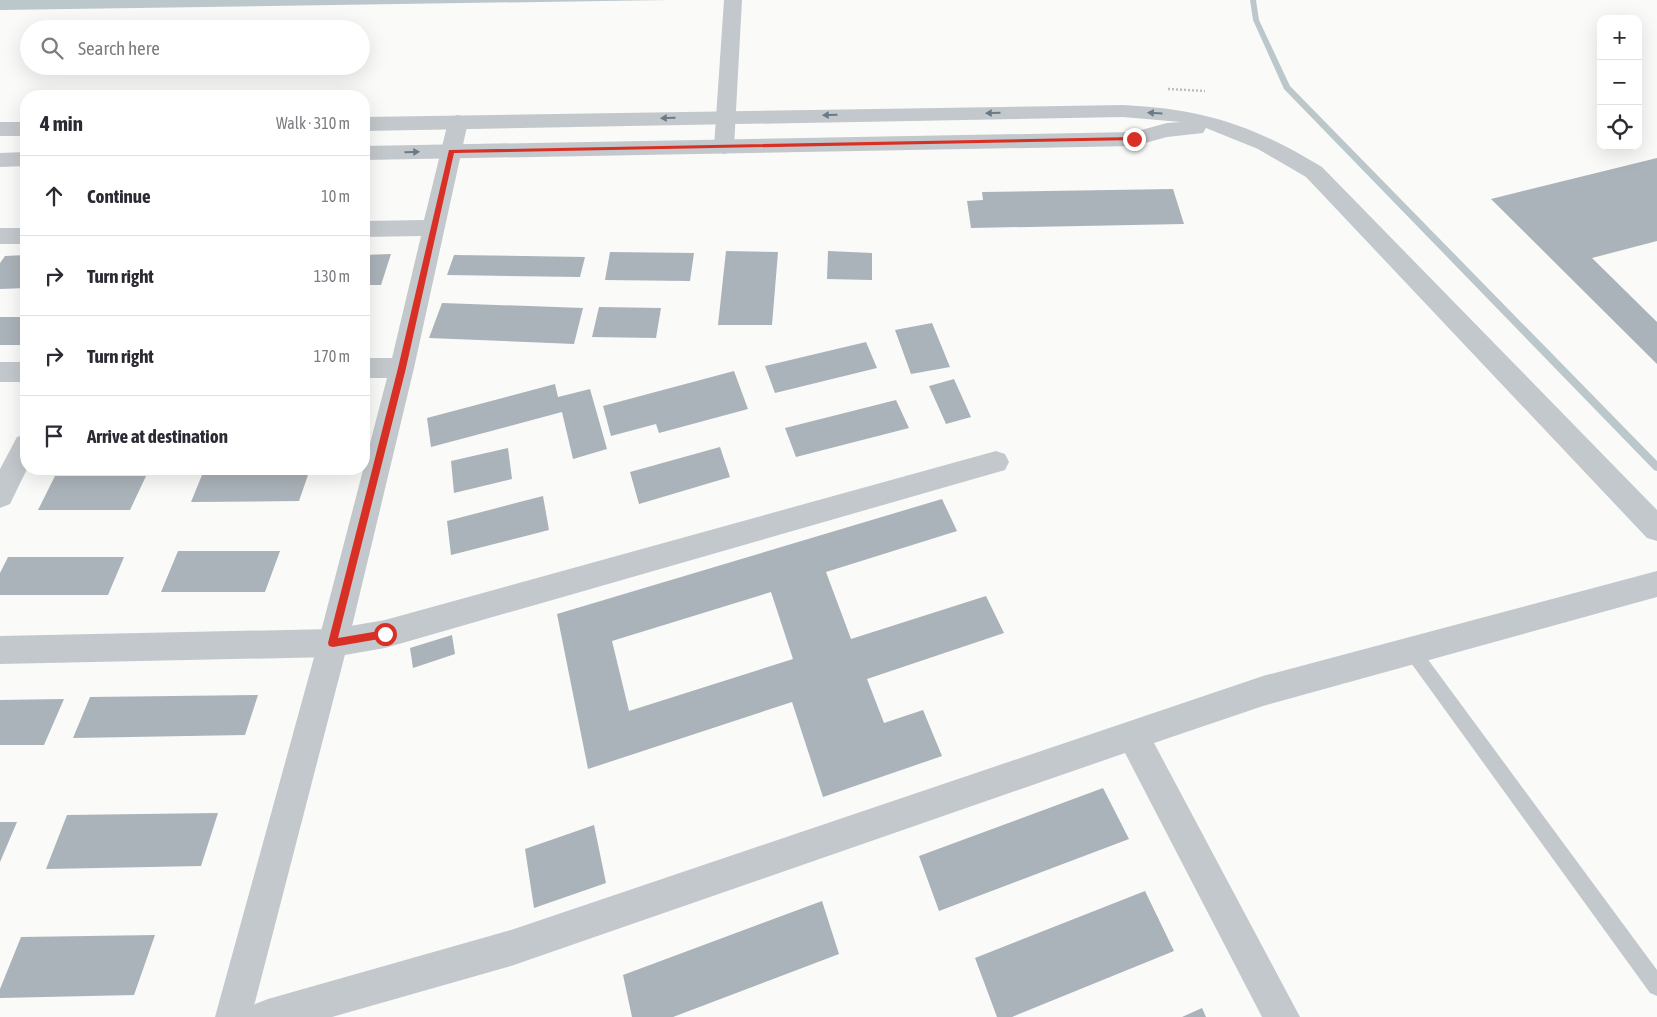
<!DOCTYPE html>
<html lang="en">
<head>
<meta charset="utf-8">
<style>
	:root { --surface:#fff; --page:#f7f7f7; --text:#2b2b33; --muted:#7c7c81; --line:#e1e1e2 }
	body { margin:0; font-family:"Asap Condensed",sans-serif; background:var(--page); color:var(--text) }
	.controls { position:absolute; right:15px; top:15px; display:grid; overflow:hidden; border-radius:10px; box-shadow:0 5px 20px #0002 }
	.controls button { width:45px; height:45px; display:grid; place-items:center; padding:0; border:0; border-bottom:1px solid var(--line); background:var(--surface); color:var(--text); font:25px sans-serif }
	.stop { position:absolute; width:15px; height:15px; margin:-11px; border:4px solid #d93025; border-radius:50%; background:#fff }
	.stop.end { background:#d93025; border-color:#fff; box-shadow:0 1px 5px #0008 }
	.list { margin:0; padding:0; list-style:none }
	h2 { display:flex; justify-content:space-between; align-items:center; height:65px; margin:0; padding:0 20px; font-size:21px }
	h2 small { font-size:16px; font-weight:400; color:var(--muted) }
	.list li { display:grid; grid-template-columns:32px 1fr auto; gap:15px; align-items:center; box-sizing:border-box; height:80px; padding:0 20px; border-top:1px solid var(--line) }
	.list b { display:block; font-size:19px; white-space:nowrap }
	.list em { font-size:16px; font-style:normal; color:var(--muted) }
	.icon { flex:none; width:28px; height:28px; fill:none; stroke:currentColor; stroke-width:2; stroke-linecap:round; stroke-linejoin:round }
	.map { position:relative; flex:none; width:1657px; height:1017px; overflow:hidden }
	.search { position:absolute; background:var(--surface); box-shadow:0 5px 20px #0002; left:20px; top:20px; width:350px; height:55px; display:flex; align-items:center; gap:12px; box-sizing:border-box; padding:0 18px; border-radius:28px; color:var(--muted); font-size:19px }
	.panel { position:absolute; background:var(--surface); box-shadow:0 5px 20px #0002; left:20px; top:90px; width:350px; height:385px; border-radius:20px }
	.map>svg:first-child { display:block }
	.water { fill:#bbc7cb }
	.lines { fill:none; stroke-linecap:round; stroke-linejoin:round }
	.stream { fill:#bbc7cb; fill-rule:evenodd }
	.building { fill:#aab3b9; fill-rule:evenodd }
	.path { stroke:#bbbfc2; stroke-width:2.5; stroke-dasharray:2 2; stroke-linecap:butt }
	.service { fill:#c3c8cc; fill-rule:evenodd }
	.minor { fill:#c3c8cc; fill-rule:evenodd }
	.tertiary { fill:#c3c8cc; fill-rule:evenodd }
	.oneway { fill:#6a7a87 }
	.route { fill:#d93025 }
</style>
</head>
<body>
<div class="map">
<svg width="1657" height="1017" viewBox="0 0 1657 1017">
	<rect width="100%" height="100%" fill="#fafaf8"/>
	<path class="water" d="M0,0H668L0,10Z"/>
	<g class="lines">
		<path class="stream" d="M1250,0H1256L1259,20L1290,86L1657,461V471L1654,470L1284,89L1253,20Z"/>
	</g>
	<path class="building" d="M1657,158V241L1592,258L1657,322V364L1491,199Z
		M1173,189L1184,224L971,228L967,201L983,200L982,192Z
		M726,251L778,252L772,325H718Z
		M828,251L872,253V280L827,279Z
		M610,252L694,253L690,281L605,280Z
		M391,254L381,285H364V255Z
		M26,255V288L0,289V263L5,256Z
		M454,255L585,257L580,277L447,275Z
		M442,303L583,308L574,344L429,338Z
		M599,307L661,308L656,338L592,337Z
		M0,317H26V345H0Z
		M932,323L950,367L911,374L895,330Z
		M866,342L877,368L775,393L765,366Z
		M734,371L748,409L659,433L656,424L611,436L603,406Z
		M954,379L971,417L946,424L929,386Z
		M555,384L558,397L590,389L607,449L573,459L562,412L431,447L427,418Z
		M896,400L909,428L796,457L785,428Z
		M720,447L730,477L639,504L630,472Z
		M508,448L512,479L454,493L451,461Z
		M202,475H308L299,501L191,502Z
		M55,476H146L130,510H38Z
		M543,496L549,530L451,555L447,521Z
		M942,499L957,531L826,572L851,639L986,596L1004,633L867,679L884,723L923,710L942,756L823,797L792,702L588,769L557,614ZM771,592L793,659L629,711L612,641Z
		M178,551H280L265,592H161Z
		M8,557H124L108,595H0V573Z
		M452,635L455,654L413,668L410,648Z
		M258,695L245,735L73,738L90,697Z
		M64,699L44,745H0V700Z
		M1103,788L1129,839L939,911L919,856Z
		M218,813L201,866L46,869L67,815Z
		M0,822H17L0,862Z
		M594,825L606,883L534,908L525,849Z
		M1145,891L1174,951L1012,1017H997L975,958Z
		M822,901L839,954L673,1017H632L623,975Z
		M155,935L134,995L0,998V989L21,937Z
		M1202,1008L1206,1017H1182Z"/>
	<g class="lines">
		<path class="path" d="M1168,89L1205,91"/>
		<path class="service" d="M1412,643L1418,646L1657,970V996L1650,993L1406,656L1404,651L1406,646Z"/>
		<path class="minor" d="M724,0H742L734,147L731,152L724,154L717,152L714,147Z
			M458,115L465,117L468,122L414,368L348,643L254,1006L255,1004L268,999L511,930L1263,676L1657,571V597L1263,706L1154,743L1300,1017H1262L1125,753L511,966L332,1017H215L318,643L387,378H364V358H392L421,236L364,237V221L424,220L448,122L451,117Z
			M0,228H26V244H0Z
			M0,362H26V382H0Z
			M26,434L27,469L10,504L0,508V469L17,437Z"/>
		<path class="tertiary" d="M1123,105C1204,109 1252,125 1322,167L1657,510V541L1647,538L1306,177L1258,149L1206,128L1203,133L1167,137L1134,146L364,160V146L1134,132L1167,123L1181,122L1123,117L364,131V117Z
			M0,122H26V136H0Z
			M26,152V166L0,167V153Z
			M996,451L1005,454L1009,462L1005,470L385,648L333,657L0,664V636L333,629L385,620Z"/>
	</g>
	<defs><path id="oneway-solid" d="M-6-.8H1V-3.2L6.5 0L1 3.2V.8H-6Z" transform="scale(1.25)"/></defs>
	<g class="oneway">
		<use href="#oneway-solid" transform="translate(993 113) rotate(179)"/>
		<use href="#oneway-solid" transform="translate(1155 113) rotate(-176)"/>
		<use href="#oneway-solid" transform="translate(830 115) rotate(179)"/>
		<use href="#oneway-solid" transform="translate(668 118) rotate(179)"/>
		<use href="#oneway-solid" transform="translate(412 152) rotate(-1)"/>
	</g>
	<path class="route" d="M1134,137L1138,139L1137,140L454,153L406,368L338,638L385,630L390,634L385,638L333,647L329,646L328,643L398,368L449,150Z"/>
</svg>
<div class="controls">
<button>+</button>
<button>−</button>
<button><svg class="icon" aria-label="locate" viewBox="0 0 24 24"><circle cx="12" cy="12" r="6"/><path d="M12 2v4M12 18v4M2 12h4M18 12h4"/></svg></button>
</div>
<div class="stop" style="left:385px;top:634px"></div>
<div class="stop end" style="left:1134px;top:139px"></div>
<div class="search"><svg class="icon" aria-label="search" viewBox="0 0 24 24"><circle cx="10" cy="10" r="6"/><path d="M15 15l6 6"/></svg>Search here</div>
<section class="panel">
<h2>4 min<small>Walk · 310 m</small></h2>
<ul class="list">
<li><svg class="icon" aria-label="ahead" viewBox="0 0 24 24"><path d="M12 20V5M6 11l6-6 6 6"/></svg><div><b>Continue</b></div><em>10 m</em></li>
<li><svg class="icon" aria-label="right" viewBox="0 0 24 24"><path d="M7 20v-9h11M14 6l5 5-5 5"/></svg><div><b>Turn right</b></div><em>130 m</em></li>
<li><svg class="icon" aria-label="right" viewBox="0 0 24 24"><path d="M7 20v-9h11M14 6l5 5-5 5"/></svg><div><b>Turn right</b></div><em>170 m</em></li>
<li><svg class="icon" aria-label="arrive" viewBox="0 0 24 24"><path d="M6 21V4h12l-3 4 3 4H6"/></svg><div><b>Arrive at destination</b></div></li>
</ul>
</section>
</div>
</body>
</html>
